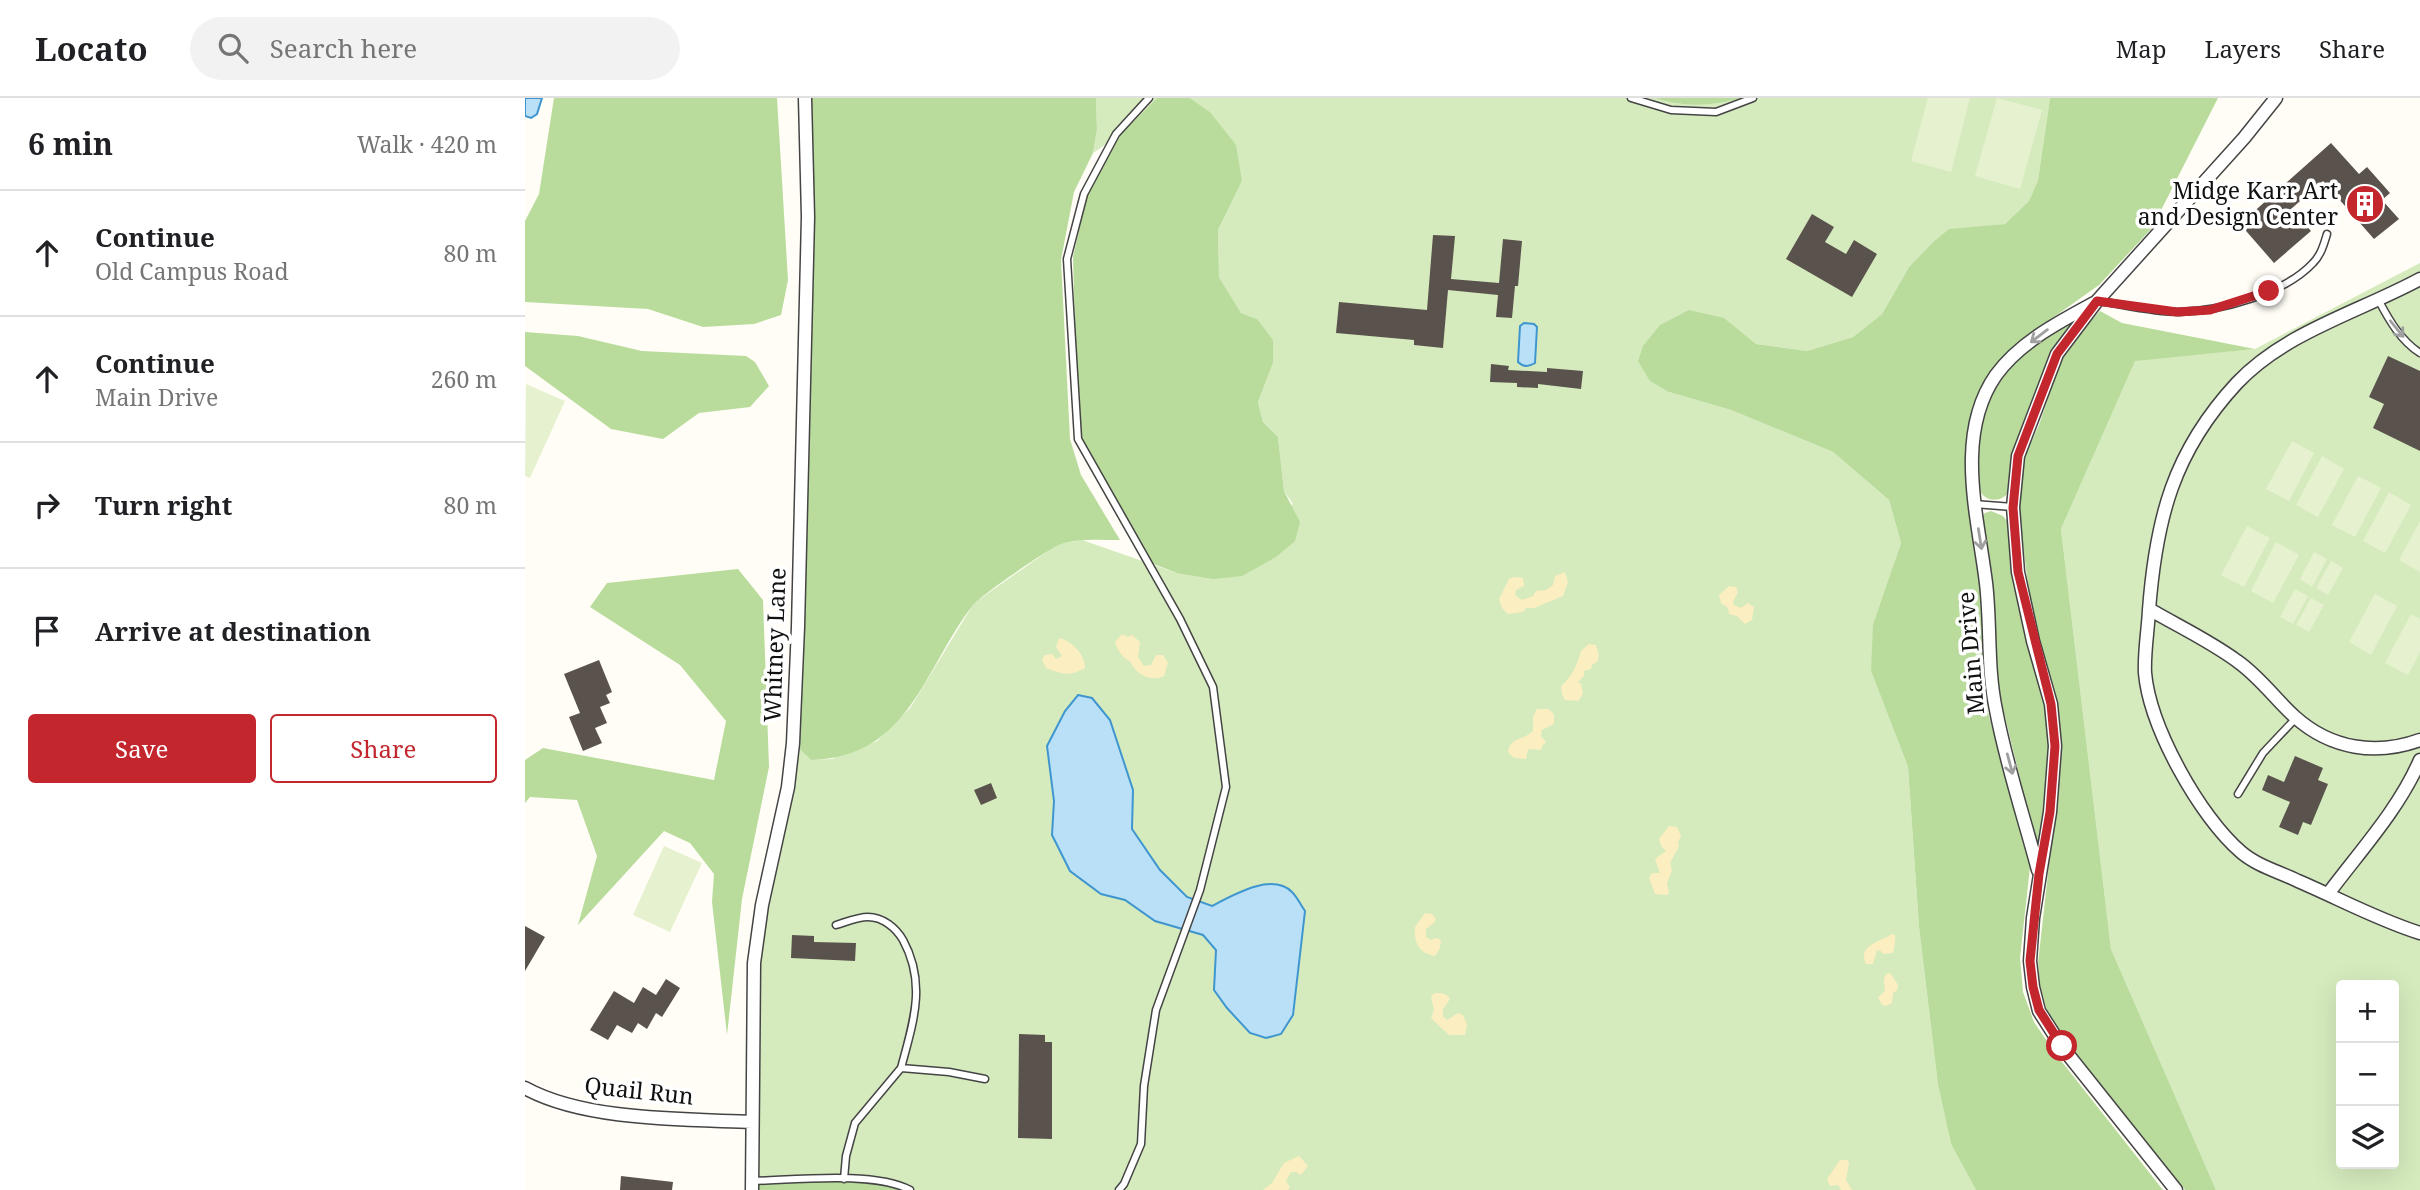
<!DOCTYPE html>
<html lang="en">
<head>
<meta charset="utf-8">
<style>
	:root { --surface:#fff; --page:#f2f2f2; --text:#202124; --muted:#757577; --line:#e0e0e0; --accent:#c4262e }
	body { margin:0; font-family:"Noto Serif",serif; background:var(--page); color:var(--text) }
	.controls { position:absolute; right:21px; bottom:21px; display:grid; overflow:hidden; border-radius:7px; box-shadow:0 7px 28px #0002 }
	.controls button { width:63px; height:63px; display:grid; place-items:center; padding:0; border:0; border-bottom:2px solid var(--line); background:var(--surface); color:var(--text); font:35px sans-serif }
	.stop { position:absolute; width:21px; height:21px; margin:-16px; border:5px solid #c4262e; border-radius:50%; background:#fff }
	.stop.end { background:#c4262e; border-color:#fff; box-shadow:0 2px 7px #0008 }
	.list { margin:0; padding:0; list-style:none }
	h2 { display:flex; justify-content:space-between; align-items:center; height:91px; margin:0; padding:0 28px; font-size:30px }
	h2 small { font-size:23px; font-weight:400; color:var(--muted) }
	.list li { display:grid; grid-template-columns:46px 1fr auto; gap:21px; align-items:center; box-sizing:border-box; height:126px; padding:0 28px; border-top:2px solid var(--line) }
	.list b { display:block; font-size:26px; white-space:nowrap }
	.list p { margin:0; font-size:23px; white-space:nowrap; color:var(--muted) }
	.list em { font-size:23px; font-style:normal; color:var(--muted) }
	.actions { display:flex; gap:14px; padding:21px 28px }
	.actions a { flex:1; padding:16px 0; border:2px solid var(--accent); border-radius:7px; text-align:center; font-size:24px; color:var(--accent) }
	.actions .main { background:var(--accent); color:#fff }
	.icon { flex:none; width:38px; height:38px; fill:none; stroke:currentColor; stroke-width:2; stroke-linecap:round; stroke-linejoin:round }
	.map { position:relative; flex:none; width:1895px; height:1092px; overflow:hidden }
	header { display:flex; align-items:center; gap:42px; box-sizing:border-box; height:98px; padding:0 35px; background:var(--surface); border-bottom:2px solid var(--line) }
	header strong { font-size:33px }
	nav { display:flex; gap:38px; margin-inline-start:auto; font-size:24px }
	.search { width:490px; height:63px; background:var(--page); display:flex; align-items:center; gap:18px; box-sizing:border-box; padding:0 24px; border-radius:38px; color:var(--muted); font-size:26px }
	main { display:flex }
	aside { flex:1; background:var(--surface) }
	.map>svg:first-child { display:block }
	.green { fill:#d5ebbd; fill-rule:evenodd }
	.forest { fill:#b9dc9c }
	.sand { fill:#fbeec1 }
	.pitch { fill:#e6f2cf }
	.water { fill:#b9e0f7; stroke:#3f96cf; stroke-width:2 }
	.building { fill:#5a524d }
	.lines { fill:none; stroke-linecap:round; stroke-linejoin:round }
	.service-casing { stroke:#444; stroke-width:9 }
	.minor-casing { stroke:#444; stroke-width:15 }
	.service { stroke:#fff; stroke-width:6 }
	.minor { stroke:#fff; stroke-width:12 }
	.oneway { stroke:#a0a0a0 }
	.route { stroke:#c4262e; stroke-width:9 }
	.labels { text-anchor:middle; stroke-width:7; stroke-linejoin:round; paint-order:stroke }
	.poi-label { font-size:23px; fill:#111; stroke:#fff; text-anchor:end }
	.street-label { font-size:23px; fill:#111; stroke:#fff }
</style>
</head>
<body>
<header>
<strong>Locato</strong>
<div class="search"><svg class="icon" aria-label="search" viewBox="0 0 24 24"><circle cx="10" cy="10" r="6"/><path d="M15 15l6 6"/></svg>Search here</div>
<nav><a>Map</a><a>Layers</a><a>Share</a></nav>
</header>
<main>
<aside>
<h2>6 min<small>Walk · 420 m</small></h2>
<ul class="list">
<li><svg class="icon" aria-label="ahead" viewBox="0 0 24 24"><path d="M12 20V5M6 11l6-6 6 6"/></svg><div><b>Continue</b><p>Old Campus Road</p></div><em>80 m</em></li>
<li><svg class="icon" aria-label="ahead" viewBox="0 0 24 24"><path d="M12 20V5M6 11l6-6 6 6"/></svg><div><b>Continue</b><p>Main Drive</p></div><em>260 m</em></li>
<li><svg class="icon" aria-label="right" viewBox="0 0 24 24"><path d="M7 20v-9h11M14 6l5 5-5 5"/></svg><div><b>Turn right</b></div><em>80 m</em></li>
<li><svg class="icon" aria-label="arrive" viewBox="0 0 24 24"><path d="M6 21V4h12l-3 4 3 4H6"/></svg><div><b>Arrive at destination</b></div></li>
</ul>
<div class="actions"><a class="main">Save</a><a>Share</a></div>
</aside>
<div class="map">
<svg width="1895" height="1092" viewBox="0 0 1895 1092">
	<rect width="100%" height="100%" fill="#fffdf5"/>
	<path class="green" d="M571,0H632L596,36L568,55L572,32Z
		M665,0H1130C1160,10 1187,8 1218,0H1525L1513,82L1504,103L1480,126L1424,132L1407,145L1384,169L1357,216L1328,239L1282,253L1231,246L1199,221L1144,294L1206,312L1308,354L1364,402L1376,445L1365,478L1346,573L1383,669L1394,829L1413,987L1426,1046L1451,1092H385L228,1083L229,865L268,645L286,662L307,661L352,643L385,610L449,505L533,446L557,442L652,475L768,406L759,393L753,339L738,324L733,304L748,265L732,221L716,215L694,179L693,132L717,83L685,14Z
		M1895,165V1092H1691L1586,851L1536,431L1610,262L1730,251ZM1816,887H1869V1066H1816Z"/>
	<path class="forest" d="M29,0H252L263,182L256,217L229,226L178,229L123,211L0,204V123L14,96Z
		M280,0H571L572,32L568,55L549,94L536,162L545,341L556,377L595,442C576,442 555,440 536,446C526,449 455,498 448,507C399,570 384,660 286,662L268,645Z
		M632,0H665L685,14L711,47L717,83L693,132L694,179L716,215L732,221L748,242V265L733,304L738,324L753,339L759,393L775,424L770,443L751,459L717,478L688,481L652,475L626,465L553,341L548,159L562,97L596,36Z
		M1130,0H1218C1187,8 1160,10 1130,0Z
		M1525,0H1693L1627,130L1574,187L1488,248L1465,273L1447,310L1443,353L1457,503V575L1463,614L1505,769L1495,860L1498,894L1509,924L1530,955L1638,1092H1451L1426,1046L1413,987L1394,829L1383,669L1346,573L1348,527L1376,445L1364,402L1308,354L1206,312L1144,294L1125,283L1113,263L1118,248L1135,227L1164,212L1199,220L1231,246L1282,253L1328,239L1357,216L1384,169L1407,145L1424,131L1480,126L1504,103L1513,82Z
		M1575,213L1597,225L1730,251L1610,263L1536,431L1586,851L1691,1092H1660L1544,947L1522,913L1515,888L1513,865L1530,713V614L1504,495L1493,406L1498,362L1514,327L1535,264L1544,246Z
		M1556,215L1538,239L1483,395C1478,401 1472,403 1464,401C1435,392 1461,301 1472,281C1485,255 1532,230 1556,215Z
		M0,234L53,238L117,253L221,258L230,264L244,288L225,309L174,315L138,341L86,331L0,268Z
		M1466,413L1478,418L1485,427L1499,523L1524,625V683L1514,759L1473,590L1471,547L1456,420L1460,415Z
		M213,471L238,502L244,669L217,801L202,937L187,804L189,776L165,745L139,733L53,827L72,758L52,702L5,699L0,705V662L18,650L189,682L201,623L155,567L65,509L82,485Z
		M319,1081L373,1086L385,1092H227L228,1083Z"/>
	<path class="sand" d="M1040,474L1043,484L1038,498L1009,510H1001L998,514L983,516L977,510L974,501L984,481L988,479L998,480L999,488L991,492L990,497L997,502L1008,498L1011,493L1021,492L1028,487L1030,478Z
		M1204,488L1211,489L1213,494L1208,504L1209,507L1216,510L1223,505L1229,509L1227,522L1220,526L1212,518L1204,516L1203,510L1196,505L1194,497Z
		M597,536L603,539L607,537L615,544L613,559L619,568L626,567L631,557H638L643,565L639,578C625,585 610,575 605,563C598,561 592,551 590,544Z
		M534,540C547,543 561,558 560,570C545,579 535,576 521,570L517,562L520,557L527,556L531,561L537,558L531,549Z
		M1064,546L1071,547L1074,557L1072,564L1067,567L1066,571L1059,573V578L1053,584L1056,586L1058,596L1053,603L1040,602L1037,596L1036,588C1046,580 1053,566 1056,553Z
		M1012,611H1023L1029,616V626L1017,632L1016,638L1021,644L1017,648L1016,652L1003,651L1001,661L989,660L983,654C984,640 999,642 1008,633V619Z
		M1144,728L1152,729L1156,738L1153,745L1154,748L1145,765L1147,772L1142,785L1144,795L1142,797L1130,796L1124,780L1127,775H1135L1130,761L1141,753L1136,748L1134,741Z
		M900,815L907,816L911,821L909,825L901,831V839L906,842L912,840L916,842L915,850L910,858C893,855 889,844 890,829Z
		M1367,836L1370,837C1371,839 1369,853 1368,855L1358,856L1356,853L1352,852L1348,866H1341C1332,847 1355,844 1367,836Z
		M1363,875L1366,876L1373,887L1372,892L1368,895L1367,905L1361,908L1357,907L1353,899L1360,893C1360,887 1356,880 1363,875Z
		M910,895C916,895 922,895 925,901L918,911V918L922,922L933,915L938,917L942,927L940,937H924L906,920L909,912L906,898Z
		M774,1058L783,1068L776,1077L771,1074H766L761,1083L765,1089L763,1092H738L747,1085L759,1065Z
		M1315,1062H1322L1324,1065L1321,1082L1327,1092H1316L1313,1087L1305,1088L1302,1081Z"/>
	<path class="pitch" d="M1403,0H1445L1426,74L1386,63Z
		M1472,0L1517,12L1495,91L1450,78Z
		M1,286L40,303L5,380L0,378Z
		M1767,343L1789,355L1764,403L1741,391Z
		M1797,358L1819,371L1793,419L1771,407Z
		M1833,378L1856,390L1830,439L1807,427Z
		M1864,394L1886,407L1860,455L1838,443Z
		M1895,423V474L1874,462Z
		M1722,428L1745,440L1719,489L1696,477Z
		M1751,444L1774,457L1748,505L1726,493Z
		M1789,454L1802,461L1787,489L1775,481Z
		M1806,463L1818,470L1803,497L1791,490Z
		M1770,491L1783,498L1768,526L1755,519Z
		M1850,496L1872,508L1846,557L1824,544Z
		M1786,500L1799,507L1784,534L1771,527Z
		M1886,516L1895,521V554L1883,577L1860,565Z
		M139,748L177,765L145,834L108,817Z"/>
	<path class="water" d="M0,0H17L12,16L6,20L0,18Z
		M999,225L1009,226L1012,229L1010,265C1004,269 998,269 993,264L995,228Z
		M553,597L567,600L585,622L608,692L607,731L635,772L662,799L687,808C708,797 747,774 767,794C772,799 776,807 780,813L768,917L756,936L741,940L725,935L702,910L689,892L691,852L678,837L630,823L600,802L576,796L545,773L527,737L529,703L522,648L540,613Z"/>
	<path class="building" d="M1806,45L1834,76L1842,69L1865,95L1857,102L1874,121L1849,141L1798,83L1766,111L1786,133L1749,165L1715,126Z
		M1287,116L1309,129L1300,144L1321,156L1329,142L1352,156L1327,199L1261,161Z
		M908,137L930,138L926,181L974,185L978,141L997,143L993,188H990L987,220L971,219L973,197L923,192L918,250L889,247V242L811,235L814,204L902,212Z
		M1863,258L1895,273V353L1848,330L1859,306L1844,299Z
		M966,266L984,268L983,272L1022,274V270L1058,273L1056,291L1013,286V290L992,289V285L965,284Z
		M74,562L87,594L81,597L85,605L75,609L82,625L70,630L77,645L58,653L44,619L55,615L39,576Z
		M1770,658L1798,670L1793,682L1803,686L1786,727L1778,724L1773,737L1754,729L1765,704L1737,692L1743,677L1759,684Z
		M466,685L472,700L456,707L449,692Z
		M0,828L20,839L0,873Z
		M267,837L289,838V844L331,845L330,863L266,860Z
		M141,881L155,890L137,919L131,915L122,931L113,925L107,935L92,927L83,942L65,932L89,893L109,905L118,889L131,897Z
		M494,936L520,937V944H527V1041L493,1040Z
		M96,1078L148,1084L147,1092H95Z"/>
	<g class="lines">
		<defs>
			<path id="service" d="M1106,0L1146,12L1191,14L1228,0
				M1574,203C1600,207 1628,214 1654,214C1696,213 1759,196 1788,165C1796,157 1799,146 1802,136
				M1854,203C1864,222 1876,243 1895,255
				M1449,406L1488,409
				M1713,696L1738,655L1771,620
				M311,827C321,824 333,819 343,819C358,819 371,830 378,842C402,886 388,925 376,970
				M319,1081L321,1058L330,1025L376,970L424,974L460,981
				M228,1083C269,1082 350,1073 385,1092
				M594,1092L599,1086L616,1046L619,988L631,912L675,792L701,689L688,589L655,521L553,341L542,161L559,96L591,36L624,0"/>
			<path id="minor" d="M1895,181C1834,214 1760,234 1712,285C1648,354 1631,421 1624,512C1623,533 1619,554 1620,575C1625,630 1675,719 1716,754C1732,768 1755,774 1773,783C1813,800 1853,822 1895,835
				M1624,511C1653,528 1685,543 1712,563C1735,579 1750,601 1770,619C1806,651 1851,658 1895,642
				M1513,772C1499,719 1481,666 1471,612C1462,570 1466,527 1461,485C1453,419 1429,337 1471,277C1495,244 1534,224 1569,205
				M1803,796C1835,753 1874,711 1895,662
				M0,990C60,1023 159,1021 227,1024
				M227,1092L229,865L237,807L263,689L268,645L273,529L283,119L280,0
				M1651,1092L1537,949L1514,913L1508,889L1505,863L1508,820L1525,714L1530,648L1526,606L1508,543L1493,474L1488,409L1493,358L1532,256L1572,203L1719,40L1751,0"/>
		</defs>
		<use href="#service" class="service-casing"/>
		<use href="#minor" class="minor-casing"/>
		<use href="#service" class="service"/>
		<use href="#minor" class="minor"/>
	</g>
	<defs><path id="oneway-shaft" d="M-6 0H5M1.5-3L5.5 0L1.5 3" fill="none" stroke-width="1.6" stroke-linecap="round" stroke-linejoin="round" transform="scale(1.75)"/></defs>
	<g class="oneway">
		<use href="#oneway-shaft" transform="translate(1872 231) rotate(51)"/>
		<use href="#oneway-shaft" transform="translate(1514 238) rotate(143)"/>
		<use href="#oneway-shaft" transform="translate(1455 441) rotate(81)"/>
		<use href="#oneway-shaft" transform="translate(1485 666) rotate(75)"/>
	</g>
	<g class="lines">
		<path class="route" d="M1537,948L1514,912L1508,889L1505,863L1514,776L1525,714L1530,648L1526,606L1493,474L1488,410L1493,358L1532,256L1572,203L1652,214L1685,212L1744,193"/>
	</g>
	<defs>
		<symbol id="building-disc" viewBox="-11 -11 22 22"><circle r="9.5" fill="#c4262e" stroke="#fff"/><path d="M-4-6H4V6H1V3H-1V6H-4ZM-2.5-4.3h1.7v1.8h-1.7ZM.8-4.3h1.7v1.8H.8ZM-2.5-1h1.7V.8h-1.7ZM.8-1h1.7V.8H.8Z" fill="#fff"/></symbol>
	</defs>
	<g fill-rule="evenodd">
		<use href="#building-disc" x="1818" y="84" width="44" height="44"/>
	</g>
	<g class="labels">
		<g class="poi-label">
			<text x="1813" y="101">Midge Karr Art<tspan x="1813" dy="26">and Design Center</tspan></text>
		</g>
		<g class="street-label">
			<text transform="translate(250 547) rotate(-88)" y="8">Whitney Lane</text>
			<text transform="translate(1446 555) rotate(-95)" y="8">Main Drive</text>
			<text transform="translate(114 993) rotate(6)" y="8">Quail Run</text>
		</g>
	</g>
</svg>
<div class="controls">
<button>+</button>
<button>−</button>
<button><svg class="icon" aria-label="layers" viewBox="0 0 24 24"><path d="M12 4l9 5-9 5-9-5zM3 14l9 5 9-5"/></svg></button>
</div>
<div class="stop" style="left:1537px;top:948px"></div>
<div class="stop end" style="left:1744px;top:193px"></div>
</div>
</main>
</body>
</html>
